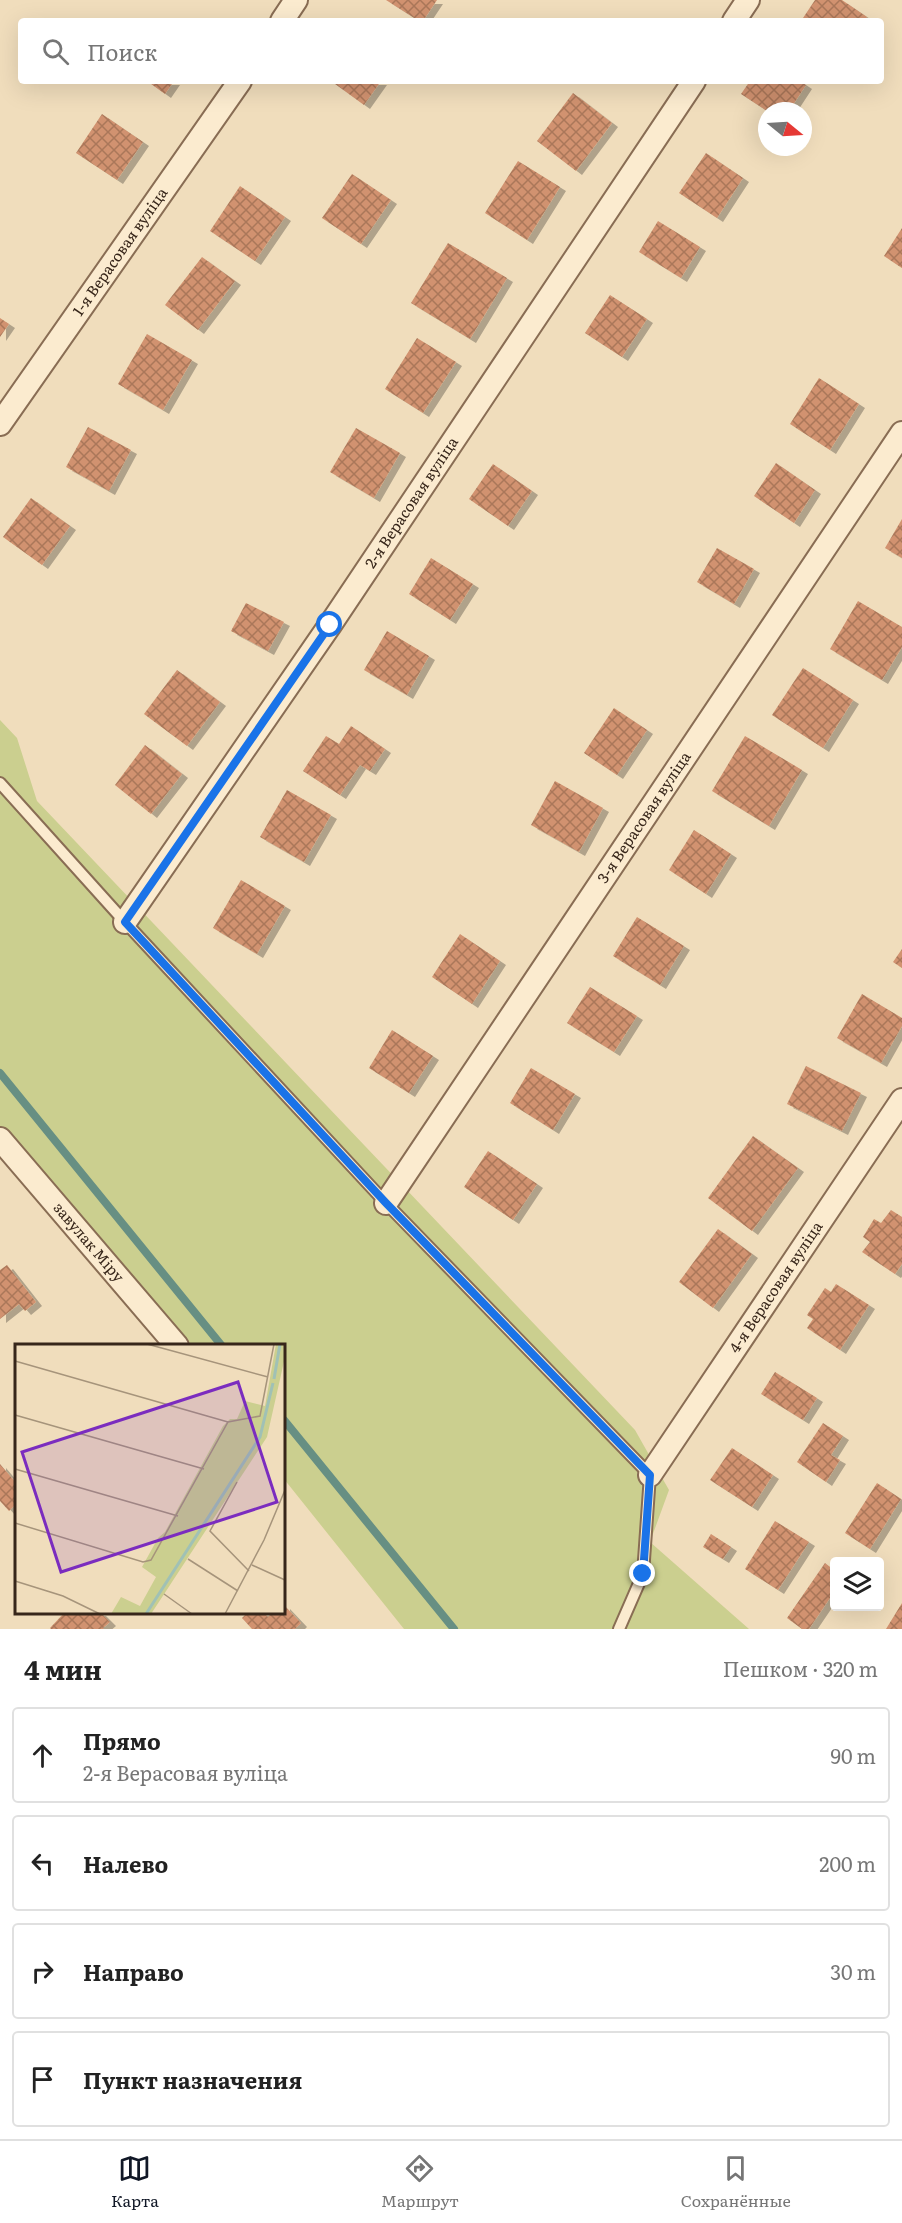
<!DOCTYPE html>
<html lang="ru">
<head>
<meta charset="utf-8">
<style>
	:root { --surface:#fff; --page:#f2f2f2; --text:#222; --muted:#767676; --line:#e0e0e0; --accent:#111827 }
	body { margin:0; font-family:Literata,serif; background:var(--page); color:var(--text) }
	.controls { position:absolute; right:18px; bottom:18px; display:grid; overflow:hidden; border-radius:6px; box-shadow:0 6px 24px #0002 }
	.controls button { width:54px; height:54px; display:grid; place-items:center; padding:0; border:0; border-bottom:2px solid var(--line); background:var(--surface); color:var(--text); font:30px sans-serif }
	.compass { position:absolute; left:758px; top:102px; width:54px; height:54px; border-radius:50%; background:var(--surface); box-shadow:0 6px 24px #0002; rotate:108deg }
	.stop { position:absolute; width:18px; height:18px; margin:-14px; border:4px solid #1a73e8; border-radius:50%; background:#fff }
	.stop.end { background:#1a73e8; border-color:#fff; box-shadow:0 2px 6px #0008 }
	.list { margin:0; padding:0; list-style:none }
	h2 { display:flex; justify-content:space-between; align-items:center; height:78px; margin:0; padding:0 24px; font-size:26px }
	h2 small { font-size:20px; font-weight:400; color:var(--muted) }
	.list li { display:grid; grid-template-columns:39px 1fr auto; gap:18px; align-items:center; box-sizing:border-box; height:96px; margin:0 12px 12px; padding:0 12px; border:2px solid var(--line); border-radius:6px }
	.list b { display:block; font-size:22px; white-space:nowrap }
	.list p { margin:0; font-size:20px; white-space:nowrap; color:var(--muted) }
	.list em { font-size:20px; font-style:normal; color:var(--muted) }
	.icon { flex:none; width:33px; height:33px; fill:none; stroke:currentColor; stroke-width:2; stroke-linecap:round; stroke-linejoin:round }
	.map { position:relative; flex:none; width:902px; height:1629px; overflow:hidden }
	.search { position:absolute; background:var(--surface); box-shadow:0 6px 24px #0002; left:18px; right:18px; top:18px; height:66px; display:flex; align-items:center; gap:15px; box-sizing:border-box; padding:0 21px; border-radius:6px; color:var(--muted); font-size:22px }
	.sheet { height:510px; background:var(--surface) }
	nav { display:flex; justify-content:space-around; align-items:center; box-sizing:border-box; height:84px; border-top:2px solid var(--line); background:var(--surface); font-size:16px; color:var(--muted) }
	nav a { display:grid; justify-items:center; gap:3px }
	nav .on { color:var(--accent) }
	.map>svg:first-child { display:block }
	.grass { fill:#cbcf8f }
	.lines { fill:none; stroke-linecap:round; stroke-linejoin:round }
	.stream { stroke:#678f83; stroke-width:8 }
	.building { fill:url(#building-cross-hatch); filter:url(#shadow) }
	.lane-casing { stroke:#896d54; stroke-width:14 }
	.street-casing { stroke:#896d54; stroke-width:26 }
	.lane { stroke:#fbebcf; stroke-width:10 }
	.street { stroke:#fbebcf; stroke-width:22 }
	.route { stroke:#1a73e8; stroke-width:8 }
	.labels { text-anchor:middle; stroke-width:6; stroke-linejoin:round; paint-order:stroke }
	.street-label { font-size:15px; fill:#37261a; stroke:#f7e8cc }
	.inset-river { fill:none; stroke:#a0c1b5; stroke-width:3 }
	.inset-road { fill:none; stroke:#a6947b; stroke-width:1.5 }
	.view { fill:#7b2cbf; fill-opacity:0.15; stroke:#7b2cbf; stroke-width:3 }
	.inset-edge { fill:none; stroke:#37261a; stroke-width:3 }
</style>
</head>
<body>
<div class="map">
<svg width="902" height="1629" viewBox="0 0 902 1629">
	<defs>
		<pattern id="building-cross-hatch" width="8" height="8" patternUnits="userSpaceOnUse" patternTransform="scale(1.5)"><rect width="8" height="8" fill="#d1926f"/><path d="M0 0l8 8M0 8l8-8" fill="none" stroke="#aa775a"/></pattern>
		<filter id="shadow"><feDropShadow dx="6" dy="4" stdDeviation="0" flood-color="#0004"/></filter>
	</defs>
	<rect width="100%" height="100%" fill="#f0ddbc"/>
	<path class="grass" d="M0,720L17,738L37,801L635,1430L669,1490L650,1542L749,1629H404L284,1479V1346L176,1345L0,1126Z"/>
	<g class="lines">
		<path class="stream" d="M0,1073L222,1346
			M284,1420L454,1629"/>
	</g>
	<path class="building" d="M386,0H437L423,21H419Z
		M815,0H842L867,17L865,21H801Z
		M147,81H174L165,94Z
		M331,81H381L364,105Z
		M750,81H800L806,85L789,111H767L741,94Z
		M573,93L612,123L576,171L537,141Z
		M102,114L143,142L117,180L76,153Z
		M706,153L743,178L717,218L679,193Z
		M518,161L560,187L527,240L485,213Z
		M352,174L391,200L361,244L322,218Z
		M240,186L285,217L255,261L210,231Z
		M658,221L700,247L681,278L639,252Z
		M902,228V268L884,256Z
		M448,243L507,278L470,339L411,303Z
		M202,257L235,281L198,330L165,305Z
		M610,295L647,319L622,357L585,333Z
		M0,318L9,324L0,337Z
		M147,334L192,360L163,410L118,384Z
		M417,338L456,362L423,413L385,389Z
		M819,378L859,404L830,450L790,424Z
		M88,427L131,450L109,491L66,467Z
		M356,428L400,453L374,498L330,472Z
		M776,463L815,490L794,523L754,496Z
		M493,464L532,491L508,526L469,499Z
		M31,498L70,526L42,565L3,537Z
		M902,519V558L885,548Z
		M717,548L754,569L734,604L697,582Z
		M431,558L473,584L450,620L409,594Z
		M858,601L902,627V647L882,680L830,649Z
		M246,603L284,622L268,651L231,631Z
		M387,631L429,656L407,695L364,670Z
		M803,668L853,700L823,748L772,715Z
		M177,670L220,702L187,746L144,714Z
		M614,708L647,730L617,775L584,753Z
		M351,726L385,749L370,771L360,765L340,795L303,771L326,736L339,744Z
		M745,736L802,770L769,826L712,791Z
		M145,745L182,774L151,814L115,785Z
		M555,781L603,808L579,852L531,825Z
		M287,790L331,815L304,862L260,837Z
		M694,830L731,854L706,894L669,870Z
		M241,880L285,906L257,954L213,928Z
		M637,917L684,946L660,985L613,956Z
		M460,934L500,961L472,1004L432,977Z
		M902,949V968L893,962Z
		M590,987L637,1016L614,1052L567,1023Z
		M862,994L902,1018V1026L881,1063L837,1038Z
		M392,1030L433,1056L409,1093L369,1068Z
		M806,1066L861,1093L842,1131L787,1104Z
		M531,1068L575,1094L553,1130L510,1103Z
		M753,1136L798,1168L752,1231L708,1198Z
		M488,1151L537,1184L513,1220L464,1187Z
		M891,1210L902,1217V1264L895,1274L862,1252L870,1242L863,1237L874,1219L881,1223Z
		M718,1229L752,1254L713,1308L679,1282Z
		M7,1265L36,1302L25,1311L19,1304L0,1319V1270Z
		M836,1284L869,1305L840,1350L807,1328L813,1319L807,1315L825,1288L831,1292Z
		M775,1372L817,1398L803,1420L761,1394Z
		M823,1423L843,1436L831,1455L840,1460L826,1482L797,1462Z
		M732,1448L773,1475L752,1507L710,1480Z
		M0,1464L16,1483V1504L9,1511L0,1501Z
		M877,1483L901,1499L870,1549L845,1533Z
		M775,1521L809,1542L778,1590L745,1569Z
		M711,1534L731,1547L723,1559L703,1547Z
		M825,1563L834,1570V1592L809,1629H802L787,1618Z
		M902,1603V1629H886Z
		M284,1605L301,1623L295,1629H252L242,1618L248,1612H263L268,1617L273,1612H284Z
		M65,1612H100L110,1622L103,1628L104,1629H51L50,1628Z"/>
	<g class="lines">
		<defs>
			<path id="lane" d="M0,783L125,922L386,1203L650,1475L643,1574L619,1629"/>
			<g id="street">
				<path d="M282,21L296,0"/>
				<path d="M734,21L748,0"/>
				<path id="s1" d="M0,424L240,81"/>
				<path id="s2" d="M125,922L330,625L694,81"/>
				<path id="s3" d="M0,1139L177,1346"/>
				<path id="s4" d="M386,1203L902,433"/>
				<path id="s5" d="M650,1475L902,1100"/>
			</g>
		</defs>
		<use href="#lane" class="lane-casing"/>
		<use href="#street" class="street-casing"/>
		<use href="#lane" class="lane"/>
		<use href="#street" class="street"/>
	</g>
	<g class="lines">
		<path class="route" d="M330,625L125,922L386,1203L650,1475L643,1574"/>
	</g>
	<g class="labels">
		<g class="street-label">
			<text dy="5" stroke="none"><textPath href="#s1" startOffset="210">1-я Верасовая вуліца</textPath></text>
			<text dy="5" stroke="none"><textPath href="#s2" startOffset="508">2-я Верасовая вуліца</textPath></text>
			<text dy="5" stroke="none"><textPath href="#s4" startOffset="464">3-я Верасовая вуліца</textPath></text>
			<text dy="5" stroke="none"><textPath href="#s3" startOffset="136">завулак Міру</textPath></text>
			<text dy="5" stroke="none"><textPath href="#s5" startOffset="226">4-я Верасовая вуліца</textPath></text>
		</g>
	</g>
	<g transform="translate(15 1344)">
		<rect width="270" height="270" fill="#f0ddbc"/>
		<path d="M261,0H270V13L252,93L136,270H96L106,253L125,262L141,233L127,223L143,194L150,188L208,82L215,75H222L230,57L250,62Z" fill="#cbcf8f"/>
		<path class="inset-river" d="M259,35L265,0M131,270L245,93L258,39"/>
		<path class="inset-road" d="M132,0L253,33M0,17L213,78M0,71L189,125M0,125L163,172M222,138L195,187L234,227M0,179L128,218L136,216L213,78L245,72L259,0M173,215L223,247M237,221L270,236M0,237L48,252L85,270M149,250L177,270M210,270L249,196L270,146"/>
		<path class="view" d="M223,38L262,158L46,228L7,108Z"/>
		<rect width="270" height="270" class="inset-edge"/>
	</g>
</svg>
<div class="controls">
<button><svg class="icon" aria-label="layers" viewBox="0 0 24 24"><path d="M12 4l9 5-9 5-9-5zM3 14l9 5 9-5"/></svg></button>
</div>
<svg class="compass" viewBox="-18 -18 36 36"><path d="M0-13l5 13h-10z" fill="#e53935"/><path d="M0 13l5-13h-10z" fill="#767676"/></svg>
<div class="stop" style="left:330px;top:625px"></div>
<div class="stop end" style="left:643px;top:1574px"></div>
<div class="search"><svg class="icon" aria-label="search" viewBox="0 0 24 24"><circle cx="10" cy="10" r="6"/><path d="M15 15l6 6"/></svg>Поиск</div>
</div>
<section class="sheet">
<h2>4 мин<small>Пешком · 320 m</small></h2>
<ul class="list">
<li><svg class="icon" aria-label="ahead" viewBox="0 0 24 24"><path d="M12 20V5M6 11l6-6 6 6"/></svg><div><b>Прямо</b><p>2-я Верасовая вуліца</p></div><em>90 m</em></li>
<li><svg class="icon" aria-label="left" viewBox="0 0 24 24"><path d="M17 20v-9H6M10 6l-5 5 5 5"/></svg><div><b>Налево</b></div><em>200 m</em></li>
<li><svg class="icon" aria-label="right" viewBox="0 0 24 24"><path d="M7 20v-9h11M14 6l5 5-5 5"/></svg><div><b>Направо</b></div><em>30 m</em></li>
<li><svg class="icon" aria-label="arrive" viewBox="0 0 24 24"><path d="M6 21V4h12l-3 4 3 4H6"/></svg><div><b>Пункт назначения</b></div></li>
</ul>
</section>
<nav>
<a class="on"><svg class="icon" aria-label="map" viewBox="0 0 24 24"><path d="M3 6l6-2 6 2 6-2v14l-6 2-6-2-6 2zM9 4v14M15 6v14"/></svg>Карта</a>
<a><svg class="icon" aria-label="directions" viewBox="0 0 24 24"><path d="M12 3l9 9-9 9-9-9zM9 14v-3h6M13 9l2 2-2 2"/></svg>Маршрут</a>
<a><svg class="icon" aria-label="saved" viewBox="0 0 24 24"><path d="M7 4h10v16l-5-4-5 4z"/></svg>Сохранённые</a>
</nav>
</body>
</html>
